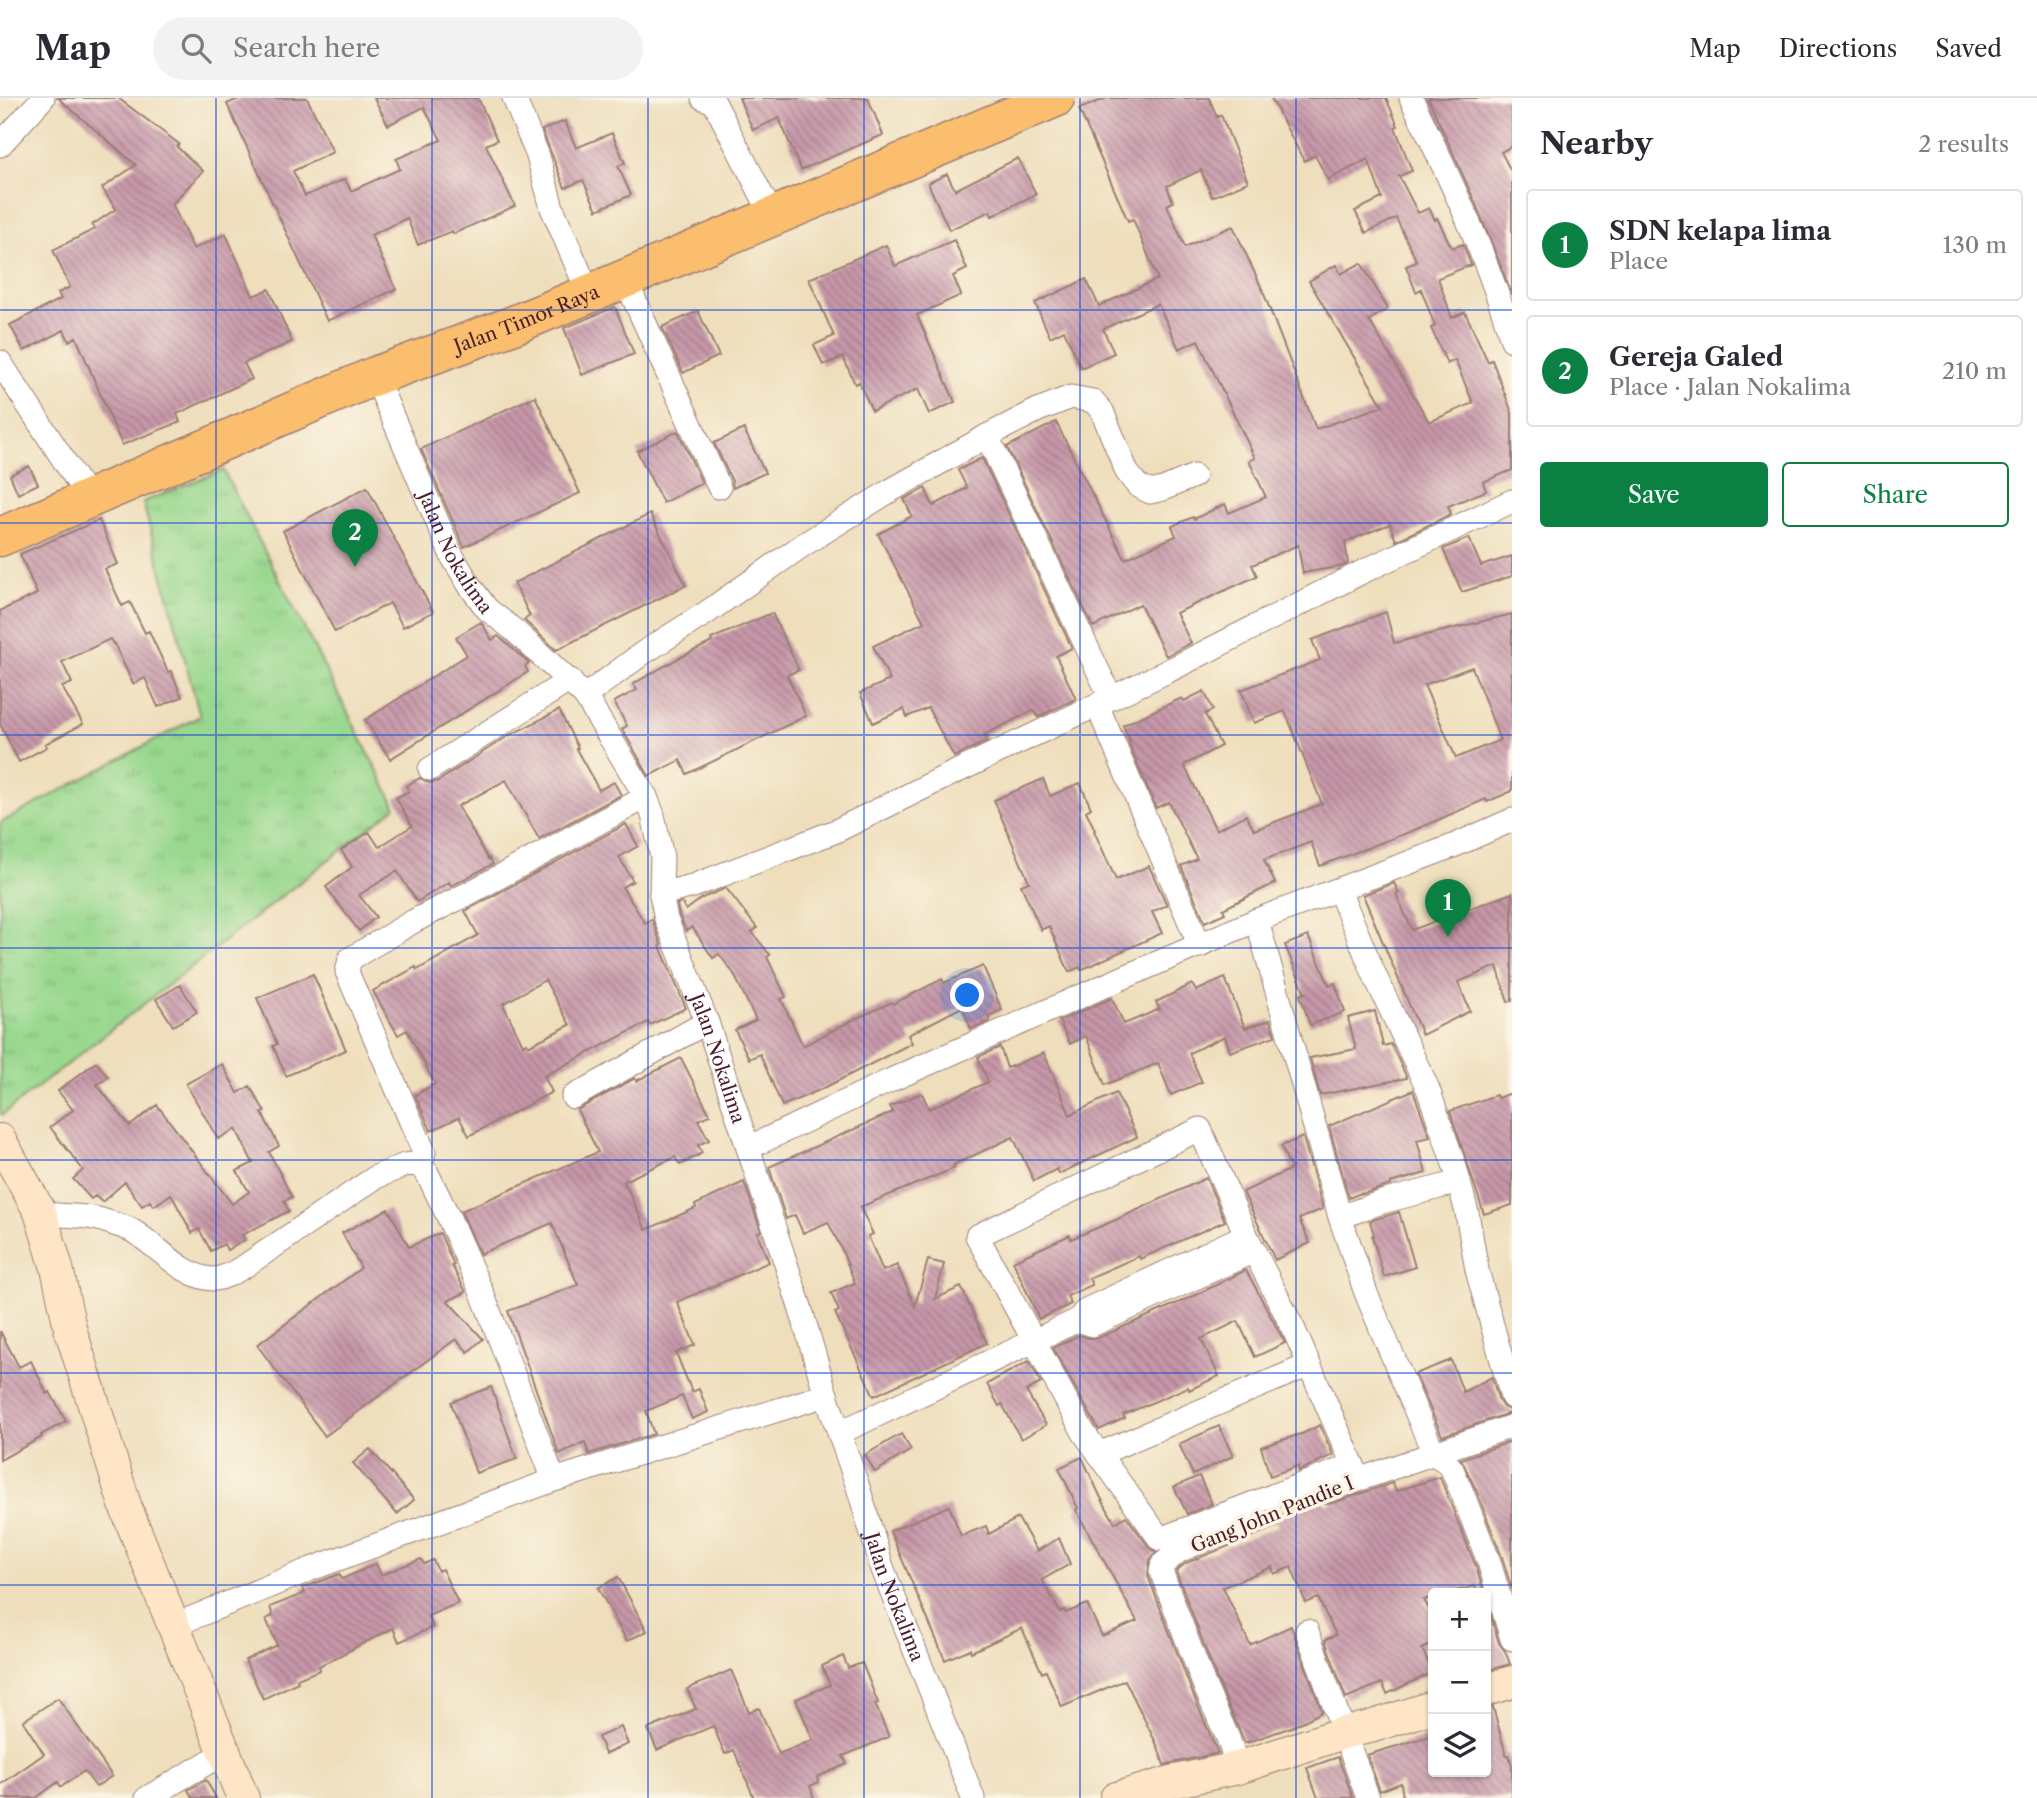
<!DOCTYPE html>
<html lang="en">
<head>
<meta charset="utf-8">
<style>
	:root { --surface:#fff; --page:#f2f2f3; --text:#2b2b33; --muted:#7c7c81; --line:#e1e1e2; --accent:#0b8043 }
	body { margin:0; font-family:"Libre Caslon Text",serif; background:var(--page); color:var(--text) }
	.controls { position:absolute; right:21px; bottom:21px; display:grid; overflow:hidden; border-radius:7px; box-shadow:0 2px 5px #0004 }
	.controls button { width:63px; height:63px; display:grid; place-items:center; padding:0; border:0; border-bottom:2px solid var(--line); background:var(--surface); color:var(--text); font:35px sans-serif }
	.you { position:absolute; left:968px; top:898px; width:24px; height:24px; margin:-18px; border:5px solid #fff; border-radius:50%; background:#1a73e8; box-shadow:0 0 0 10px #1a73e833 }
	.badge { display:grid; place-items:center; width:46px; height:46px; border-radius:50%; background:var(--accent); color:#fff; font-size:23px; font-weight:700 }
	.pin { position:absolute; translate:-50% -58px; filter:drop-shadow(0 2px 4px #0008) }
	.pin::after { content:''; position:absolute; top:37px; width:24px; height:21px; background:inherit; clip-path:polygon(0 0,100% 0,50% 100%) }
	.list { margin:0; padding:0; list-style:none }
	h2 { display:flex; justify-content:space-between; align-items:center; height:91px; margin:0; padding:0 28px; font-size:30px }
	h2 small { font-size:23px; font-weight:400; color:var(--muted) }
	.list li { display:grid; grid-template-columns:46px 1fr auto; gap:21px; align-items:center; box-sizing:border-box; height:112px; margin:0 14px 14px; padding:0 14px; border:2px solid var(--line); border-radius:7px }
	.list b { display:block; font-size:26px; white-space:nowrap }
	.list p { margin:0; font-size:23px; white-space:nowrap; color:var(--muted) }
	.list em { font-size:23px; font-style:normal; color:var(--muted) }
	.actions { display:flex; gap:14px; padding:21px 28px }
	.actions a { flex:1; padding:16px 0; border:2px solid var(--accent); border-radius:7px; text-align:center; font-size:24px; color:var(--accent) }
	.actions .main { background:var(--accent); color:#fff }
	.icon { flex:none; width:38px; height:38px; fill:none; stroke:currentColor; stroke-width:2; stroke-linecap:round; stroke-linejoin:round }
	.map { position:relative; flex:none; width:1512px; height:1700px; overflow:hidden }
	header { display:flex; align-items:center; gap:42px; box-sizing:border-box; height:98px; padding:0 35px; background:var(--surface); border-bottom:2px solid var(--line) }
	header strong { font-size:33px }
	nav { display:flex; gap:38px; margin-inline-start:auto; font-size:24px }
	.search { width:490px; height:63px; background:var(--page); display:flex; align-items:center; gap:18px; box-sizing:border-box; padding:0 24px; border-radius:38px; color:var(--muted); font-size:26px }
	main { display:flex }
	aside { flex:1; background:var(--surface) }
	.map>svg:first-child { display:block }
	.grass { fill:url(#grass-tufts); stroke:#727c5c; stroke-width:2 }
	.building { fill:url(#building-back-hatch); fill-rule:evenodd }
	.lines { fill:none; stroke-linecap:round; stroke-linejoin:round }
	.street-casing { stroke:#9c7e74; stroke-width:25 }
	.secondary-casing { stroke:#9c7e74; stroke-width:34 }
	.highway-casing { stroke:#9c7e74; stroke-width:41 }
	.street { stroke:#fff; stroke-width:23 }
	.secondary { stroke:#fde5c5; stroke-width:32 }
	.highway { stroke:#fbbd6e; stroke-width:38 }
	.grid { fill:none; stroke:#1d4ed8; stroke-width:2; stroke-opacity:0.55 }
	.labels { text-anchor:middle; stroke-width:7; stroke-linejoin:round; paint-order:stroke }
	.street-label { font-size:19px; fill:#4a1f2b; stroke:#fcf5e5 }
</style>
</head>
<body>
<header>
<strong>Map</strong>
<div class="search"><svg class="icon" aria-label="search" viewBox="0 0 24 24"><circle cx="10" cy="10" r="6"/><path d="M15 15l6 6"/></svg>Search here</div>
<nav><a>Map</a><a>Directions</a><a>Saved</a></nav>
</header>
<main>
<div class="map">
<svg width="1512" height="1700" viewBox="0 0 1512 1700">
	<defs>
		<pattern id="grass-tufts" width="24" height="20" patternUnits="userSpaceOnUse" patternTransform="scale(1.75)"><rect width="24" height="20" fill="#99d88e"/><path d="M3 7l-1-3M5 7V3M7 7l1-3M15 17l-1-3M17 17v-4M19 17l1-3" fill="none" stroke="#85b97b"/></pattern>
		<pattern id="building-back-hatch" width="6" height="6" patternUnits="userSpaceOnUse" patternTransform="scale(1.75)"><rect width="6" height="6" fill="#c697a9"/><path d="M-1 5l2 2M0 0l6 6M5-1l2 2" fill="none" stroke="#a37b8a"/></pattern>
	</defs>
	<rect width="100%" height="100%" fill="#fcf5e5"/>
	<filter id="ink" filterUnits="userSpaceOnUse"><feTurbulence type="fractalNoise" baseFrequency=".0143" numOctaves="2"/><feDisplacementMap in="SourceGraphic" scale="14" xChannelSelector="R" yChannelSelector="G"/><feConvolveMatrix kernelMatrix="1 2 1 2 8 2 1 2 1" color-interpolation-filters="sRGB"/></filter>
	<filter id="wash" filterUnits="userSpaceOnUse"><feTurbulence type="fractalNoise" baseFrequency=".00686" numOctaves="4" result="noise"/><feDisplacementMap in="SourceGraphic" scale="28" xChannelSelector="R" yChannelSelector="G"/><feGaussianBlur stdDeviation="1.57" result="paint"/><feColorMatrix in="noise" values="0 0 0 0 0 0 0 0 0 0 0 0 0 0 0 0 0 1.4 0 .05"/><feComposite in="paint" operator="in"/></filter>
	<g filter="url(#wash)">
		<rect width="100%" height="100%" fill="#eedebc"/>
		<path class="grass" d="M223,372L396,709L2,1017L0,1014V725L200,618L143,404Z"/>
		<g id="blocks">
			<path class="building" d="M58,0H118L179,46L177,49L203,73L172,106L193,151L226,136L253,198L269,191L292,244L244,265L252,281L177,316L180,324L122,347L76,239L69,243L64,232L24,253L10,227L61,201L58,195L70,189L53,152L95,131L92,127L116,111L102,90L136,67Z
				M240,0H307L333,54L293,73L305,98L345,81L351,93L400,71L396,61L441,42L424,9L388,27L374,0H478L497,42L486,47L515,108L453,136L452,133L418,147L407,120L371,137L396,191L327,223L227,6Z
				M739,0H868L883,37L801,72L779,20L753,32Z
				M1107,0H1209L1217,19L1221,17L1248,84L1212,99L1201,72L1167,88L1173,104L1167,107L1185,149L1233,128L1262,191L1316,331L1383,308L1309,183L1336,167L1341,176L1361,165L1388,211L1369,222L1429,324L1473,305L1455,262L1447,266L1431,230L1435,228L1421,191L1416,194L1406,168L1417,164L1396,120L1366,135L1355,113L1382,100L1368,61L1328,82L1315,57L1304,63L1271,0H1386L1398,28L1395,29L1412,73L1399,78L1418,115L1429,110L1435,122L1437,120L1452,150L1463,146L1471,167L1438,180L1452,220L1465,214L1488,264L1492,262L1512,315V372L1483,384L1486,393L1448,408L1451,416L1396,443L1390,426L1345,444L1348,465L1343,468L1303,475L1298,447L1252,467L1257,478L1176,515L1191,545L1166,558L1140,506L1093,529L1007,349L1056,324L1125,461L1176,438L1172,428L1193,419L1194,421L1225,406L1229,415L1266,399L1249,363L1255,360L1198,242L1179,251L1158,206L1103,231L1114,255L1081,270L1064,232L1050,239L1035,205L1086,181L1099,208L1158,181L1133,121L1128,123L1079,11Z
				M1428,0H1512V48L1501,54L1512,75V197L1475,104Z
				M565,23L576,50L612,35L625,65L618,68L631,97L597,112L583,82L565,90L542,32Z
				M1018,60L1036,96L992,118L990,113L949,132L928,85L947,76L955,92Z
				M954,142L967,171L953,178L961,197L917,217L955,304L929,316L918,291L872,313L859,284L855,286L843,259L823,267L814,247L834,238L809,181L886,147L895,168Z
				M615,209L634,256L582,277L564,230Z
				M698,213L719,258L683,275L662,229Z
				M535,298L580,395L464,449L421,351Z
				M744,331L765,375L733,390L732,383L714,345Z
				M678,333L702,385L663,405L637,353Z
				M982,360L1072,550L1056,558L1076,601L1038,619L1034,612L984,637L987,643L954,659L928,610L907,619L904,611L873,625L860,595L890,582L873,548L924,524L878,436L912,418L904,401L914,396L925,390L933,408L967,390L958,372Z
				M29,368L38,386L18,396L10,377Z
				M367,389L433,514L403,529L390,505L335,534L283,433Z
				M650,416L686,487L556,552L524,522L530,518L514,485Z
				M99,422L118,466L105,471L122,508L130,504L145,535L149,533L168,574L171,573L182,599L158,609L145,580L133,586L114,545L113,546L110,541L62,564L72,585L62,589L83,626L45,646L47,649L19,664L0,626V513L37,496L20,456Z
				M1469,440L1481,468L1512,458V478L1462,494L1443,451Z
				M1386,514L1394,545L1512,516V693L1487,704L1486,701L1417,731L1320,768L1311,744L1264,762L1275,785L1223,811L1225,815L1205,824L1181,768L1197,761L1169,704L1156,710L1128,643L1130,642L1123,627L1182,600L1184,603L1204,593L1213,612L1205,616L1221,648L1184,667L1216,732L1246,717L1254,732L1322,706L1285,613L1254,625L1241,592L1320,562L1312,542ZM1472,569L1500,642L1456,660L1424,587Z
				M772,515L799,572L787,577L806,618L687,676L680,662L649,678L622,631L627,628L614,604L637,592L633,586L679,560L712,544L711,541Z
				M481,524L492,542L498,538L529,565L525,568L528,574L390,661L365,622L467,557L456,539Z
				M559,612L578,650L576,651L599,692L614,684L621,697L539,741L506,682L458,708L488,761L489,760L493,766L451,788L449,784L417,804L397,773L359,797L376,819L359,833L326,789L352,769L341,752L369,734L379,749L412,728L396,700L409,693L406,688L420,680L430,685L438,683L508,638Z
				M1043,681L1050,698L1080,685L1091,710L1086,713L1095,732L1094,733L1116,782L1149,768L1167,807L1152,814L1162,835L1081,872L1080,869L1069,874L1049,828L1041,832L1021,787L1029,784L994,702Z
				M626,726L638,748L619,759L633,783L622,789L645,825L652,821L661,847L660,848L686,910L650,927L648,924L544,978L552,994L469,1038L459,1019L431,1033L415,997L435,986L407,932L398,937L373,893L416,869L417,872L478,837L465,813ZM545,882L570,927L528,948L527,945L523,947L503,906Z
				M1394,785L1399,795L1396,796L1412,832L1512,795V903L1508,904L1497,868L1458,884L1470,913L1422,937L1363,797Z
				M726,790L757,830L752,834L770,857L767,859L786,899L781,901L803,948L849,924L892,904L893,906L942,881L944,885L983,868L1002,912L988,918L990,923L971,931L962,909L908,937L912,945L824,990L782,1008L760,956L749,961L735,932L756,922L734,876L719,856L713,860L692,829L686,833L679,817L677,806L682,805L686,812L702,800Z
				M1308,838L1329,887L1335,885L1345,914L1310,927L1300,897L1305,895L1285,847Z
				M313,876L346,952L286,978L273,948L277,946L257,900Z
				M1225,880L1245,930L1270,922L1275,938L1230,954L1225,938L1189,955L1202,984L1171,997L1158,965L1105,987L1086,938L1070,946L1059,923L1112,900L1124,926L1160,911L1156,904L1192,886L1196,893Z
				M180,887L197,914L173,928L156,901Z
				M1375,913L1383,948L1391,946L1407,980L1320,997L1310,960L1356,951L1348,920Z
				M1000,949L1007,970L1044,955L1070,1017L1116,995L1137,1039L1059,1076L1057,1071L1034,1083L1013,1039L953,1067L955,1070L860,1109L873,1136L868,1138L883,1173L897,1167L915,1208L928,1162L944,1166L935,1201L961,1189L987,1245L874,1298L835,1215L839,1213L831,1195L855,1185L841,1150L828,1124L803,1135L795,1117L786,1121L769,1069L893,1014L890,1008L922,995L929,1011L988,984L978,959Z
				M681,960L710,1017L698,1022L709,1042L698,1047L702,1055L680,1067L675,1059L624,1083L646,1132L696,1110L695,1107L744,1084L761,1133L757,1135L769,1164L677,1204L695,1247L676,1255L692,1294L699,1291L708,1314L692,1321L682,1298L646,1313L654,1336L589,1356L585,1344L559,1356L508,1213L578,1187L552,1125L480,1156L461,1113L598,1054L577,1012L635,980L636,983Z
				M96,964L108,979L97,987L130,1028L157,1007L232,1106L249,1094L237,1073L253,1065L236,1031L218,1041L186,986L222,966L238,995L250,988L265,1014L262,1015L279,1048L269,1054L292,1099L284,1103L289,1113L242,1137L245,1142L227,1152L224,1146L211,1153L199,1131L192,1135L171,1096L154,1108L150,1103L142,1108L125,1084L102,1104L95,1098L91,1101L73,1081L83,1072L50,1029L73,1012L58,993Z
				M1413,992L1430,1039L1417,1042L1426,1075L1390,1085L1391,1087L1362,1096L1361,1095L1349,1100L1329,1028Z
				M1512,995V1107L1484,1116L1450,1013L1496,997L1497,1000Z
				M1303,1039L1323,1111L1299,1121L1310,1145L1275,1162L1243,1094L1291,1071L1281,1048Z
				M1206,1080L1225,1123L1140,1161L1139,1158L1089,1180L1092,1187L1067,1198L1071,1206L1039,1221L1013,1163L1070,1137L1071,1141L1118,1121Z
				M388,1111L409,1149L440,1135L454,1167L452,1168L466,1194L448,1203L483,1241L468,1254L456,1241L325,1338L257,1247L361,1170L342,1135Z
				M1399,1114L1415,1169L1384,1179L1372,1138L1374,1137L1370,1123Z
				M1246,1172L1285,1245L1255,1259L1238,1223L1201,1241L1219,1278L1189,1292L1188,1289L1123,1317L1125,1320L1099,1332L1053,1250L1079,1237L1088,1240H1098L1196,1197Z
				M0,1233L19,1269L31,1263L47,1296L50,1294L66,1323L41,1337L42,1339L0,1362Z
				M1451,1262L1463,1294L1492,1279L1499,1303L1503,1309L1512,1313V1314L1442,1338L1415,1276Z
				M1029,1263L1041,1285L1026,1293L1046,1327L1021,1341L1002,1306L999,1308L987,1286Z
				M491,1289L517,1361L476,1375L451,1304Z
				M1320,1327L1333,1357L1299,1373L1298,1368L1270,1378L1261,1349L1304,1335Z
				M1219,1328L1233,1358L1193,1377L1179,1346Z
				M901,1336L911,1352L875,1374L865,1357Z
				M1512,1343V1492L1502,1459L1476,1392L1461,1361Z
				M370,1351L414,1402L397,1416L353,1365Z
				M1082,1359L1100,1398L1115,1425L1126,1418L1149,1449L1156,1454L1150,1462L1148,1478L1192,1594L1218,1655L1164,1667L1158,1649L1125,1582L1062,1609L1046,1573L1042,1575L1022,1530L971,1554L970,1551L945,1562L890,1433L949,1408L961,1438L986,1428L989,1436L1018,1420L1037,1453L1059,1440L1070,1466L1042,1482L1060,1514L1065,1512L1066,1515L1087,1506L1102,1538L1137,1523L1076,1412L1078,1410L1059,1370Z
				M1199,1378L1212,1406L1187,1416L1174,1389Z
				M1440,1379L1476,1469L1484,1495H1477L1475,1488L1448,1495H1433V1499L1424,1502L1433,1518V1546L1422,1551L1433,1574L1387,1596L1382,1585L1346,1600L1325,1542L1336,1537L1318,1500L1306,1505L1291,1469L1274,1476L1272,1469L1223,1489L1250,1547L1291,1528L1322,1614L1292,1629L1245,1645L1218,1584L1176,1473L1186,1465L1278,1428L1275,1420L1319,1401L1326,1406L1333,1405L1392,1385L1396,1393Z
				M421,1461L424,1466L433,1462L438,1473L442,1471L458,1505L428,1518L433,1529L399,1544L393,1530L319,1568L320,1572L297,1581L298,1584L263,1601L245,1562L277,1547L266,1521L273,1518L270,1509L305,1495L302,1490L339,1476L342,1481L376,1466L381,1477Z
				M618,1479L647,1533L627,1543L598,1490Z
				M1486,1502L1499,1545L1505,1553L1510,1566L1486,1573Z
				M843,1558L848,1570L862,1565L878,1605L875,1606L889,1639L843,1658L847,1666L817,1679L819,1684L810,1688L814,1700H754L734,1652L725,1656L713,1628L657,1652L648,1631L696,1611L687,1591L731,1572L749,1614L759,1610L779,1656L813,1642L796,1601L830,1587L822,1568Z
				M58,1600L112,1678L96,1689L84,1673L61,1689L58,1684L36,1700H0V1687L44,1656L23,1623Z
				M1493,1609L1506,1657H1509L1512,1668V1700H1403L1401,1685L1380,1693L1367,1657L1433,1637V1674H1486V1610Z
				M621,1629L628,1646L605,1656L598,1639Z
				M1338,1659L1353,1700H1318L1307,1670Z
				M206,1682L216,1700H193L188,1692Z"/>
		</g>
	</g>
	<g filter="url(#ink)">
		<use href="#blocks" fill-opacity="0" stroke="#9c7e74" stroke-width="2"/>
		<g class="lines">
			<defs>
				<g id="street">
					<path d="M514,0L538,58L552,110L589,196"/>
					<path d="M703,0L714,4L773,119"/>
					<path d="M1411,0C1449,79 1487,157 1512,242"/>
					<path d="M0,47L43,0"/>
					<path d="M625,181L719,389"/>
					<path d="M0,264L89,401"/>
					<path id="s1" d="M375,278L452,458L470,488L487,511L515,533L585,598L646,699L653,717L662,759L661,796L666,821L707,924L800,1209L826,1297L858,1389L882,1469L973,1700"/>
					<path d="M987,338L1111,600"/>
					<path d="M585,598L643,555L706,515L803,447L888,394L987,338L1038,312L1071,299L1093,303L1102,313L1127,374L1137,387L1150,394L1163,391L1194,378"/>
					<path d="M1097,607L1200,848"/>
					<path d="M430,671L570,582"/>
					<path d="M1339,792L1375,878L1428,991L1455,1069L1467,1115L1477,1172L1512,1299"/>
					<path d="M661,796L693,788L836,733L941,681L1168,573L1360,475L1512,403"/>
					<path d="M1257,822L1340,1119L1366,1195L1434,1356"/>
					<path d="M573,999L707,924"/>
					<path d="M1200,1031L1246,1137L1294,1232L1353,1367L1160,1441L1084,1335L977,1138Z"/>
					<path d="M748,1050L891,982L1120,881L1257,822L1453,748L1512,722"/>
					<path d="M420,1068L424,1054L347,874L350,861L414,823L473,793L646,699"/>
					<path d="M40,1114C61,1120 83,1115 105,1123C113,1126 123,1128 131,1132C155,1145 185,1182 215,1181C226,1180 236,1173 245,1168L376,1079L405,1067L414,1066L420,1068L427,1075L449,1120L482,1195L554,1382"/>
					<path d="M1340,1119L1382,1104L1459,1084"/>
					<path d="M1078,1222L1092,1227L1254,1153"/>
					<path d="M839,1335L1078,1222L1086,1212L1246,1137"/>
					<path d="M1099,1356L1309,1267"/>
					<path d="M1434,1356L1445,1363L1452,1371L1463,1397L1489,1464L1512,1541"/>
					<path d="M1329,1392L1512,1328"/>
					<path d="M175,1527L311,1471L554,1382L826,1297"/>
					<path d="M1307,1533L1368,1700"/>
					<path d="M1238,1670L1228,1640L1205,1589L1161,1473L1163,1466L1179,1453L1245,1425"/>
					<path d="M147,1700L224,1655"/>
				</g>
				<path id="secondary" d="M0,1042L40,1114L57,1170L70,1230L126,1410L243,1700
					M1486,1592L1512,1584
					M1116,1700L1171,1684L1238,1670L1343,1635L1370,1629L1433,1609"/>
				<g id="highway">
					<path id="s2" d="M0,439L375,278L511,228L589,196L1055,0"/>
				</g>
			</defs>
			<use href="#street" class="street-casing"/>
			<use href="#secondary" class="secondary-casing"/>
			<use href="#highway" class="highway-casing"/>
			<use href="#street" class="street"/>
			<use href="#secondary" class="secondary"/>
			<use href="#highway" class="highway"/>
		</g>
	</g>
	<path class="grid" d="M216,0V1700M432,0V1700M648,0V1700M864,0V1700M1080,0V1700M1296,0V1700M0,212H1512M0,425H1512M0,637H1512M0,850H1512M0,1062H1512M0,1275H1512M0,1487H1512"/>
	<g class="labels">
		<g class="street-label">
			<text dy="7" stroke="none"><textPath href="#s2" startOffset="570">Jalan Timor Raya</textPath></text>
			<text dy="7" stroke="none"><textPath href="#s1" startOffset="194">Jalan Nokalima</textPath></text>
			<text dy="7" stroke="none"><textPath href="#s1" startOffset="782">Jalan Nokalima</textPath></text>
			<text transform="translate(1272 1416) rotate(-22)" y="7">Gang John Pandie I</text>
			<text dy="7" stroke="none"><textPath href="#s1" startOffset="1349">Jalan Nokalima</textPath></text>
		</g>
	</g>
</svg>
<div class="controls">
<button>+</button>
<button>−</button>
<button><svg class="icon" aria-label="layers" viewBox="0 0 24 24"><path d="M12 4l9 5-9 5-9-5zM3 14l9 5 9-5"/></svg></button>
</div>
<div class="you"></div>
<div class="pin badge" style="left:1448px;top:839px">1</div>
<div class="pin badge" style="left:355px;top:469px">2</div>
</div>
<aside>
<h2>Nearby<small>2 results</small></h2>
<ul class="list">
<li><span class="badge">1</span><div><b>SDN kelapa lima</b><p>Place</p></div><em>130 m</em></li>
<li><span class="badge">2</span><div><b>Gereja Galed</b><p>Place · Jalan Nokalima</p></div><em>210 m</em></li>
</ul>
<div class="actions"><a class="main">Save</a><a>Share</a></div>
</aside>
</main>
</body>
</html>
